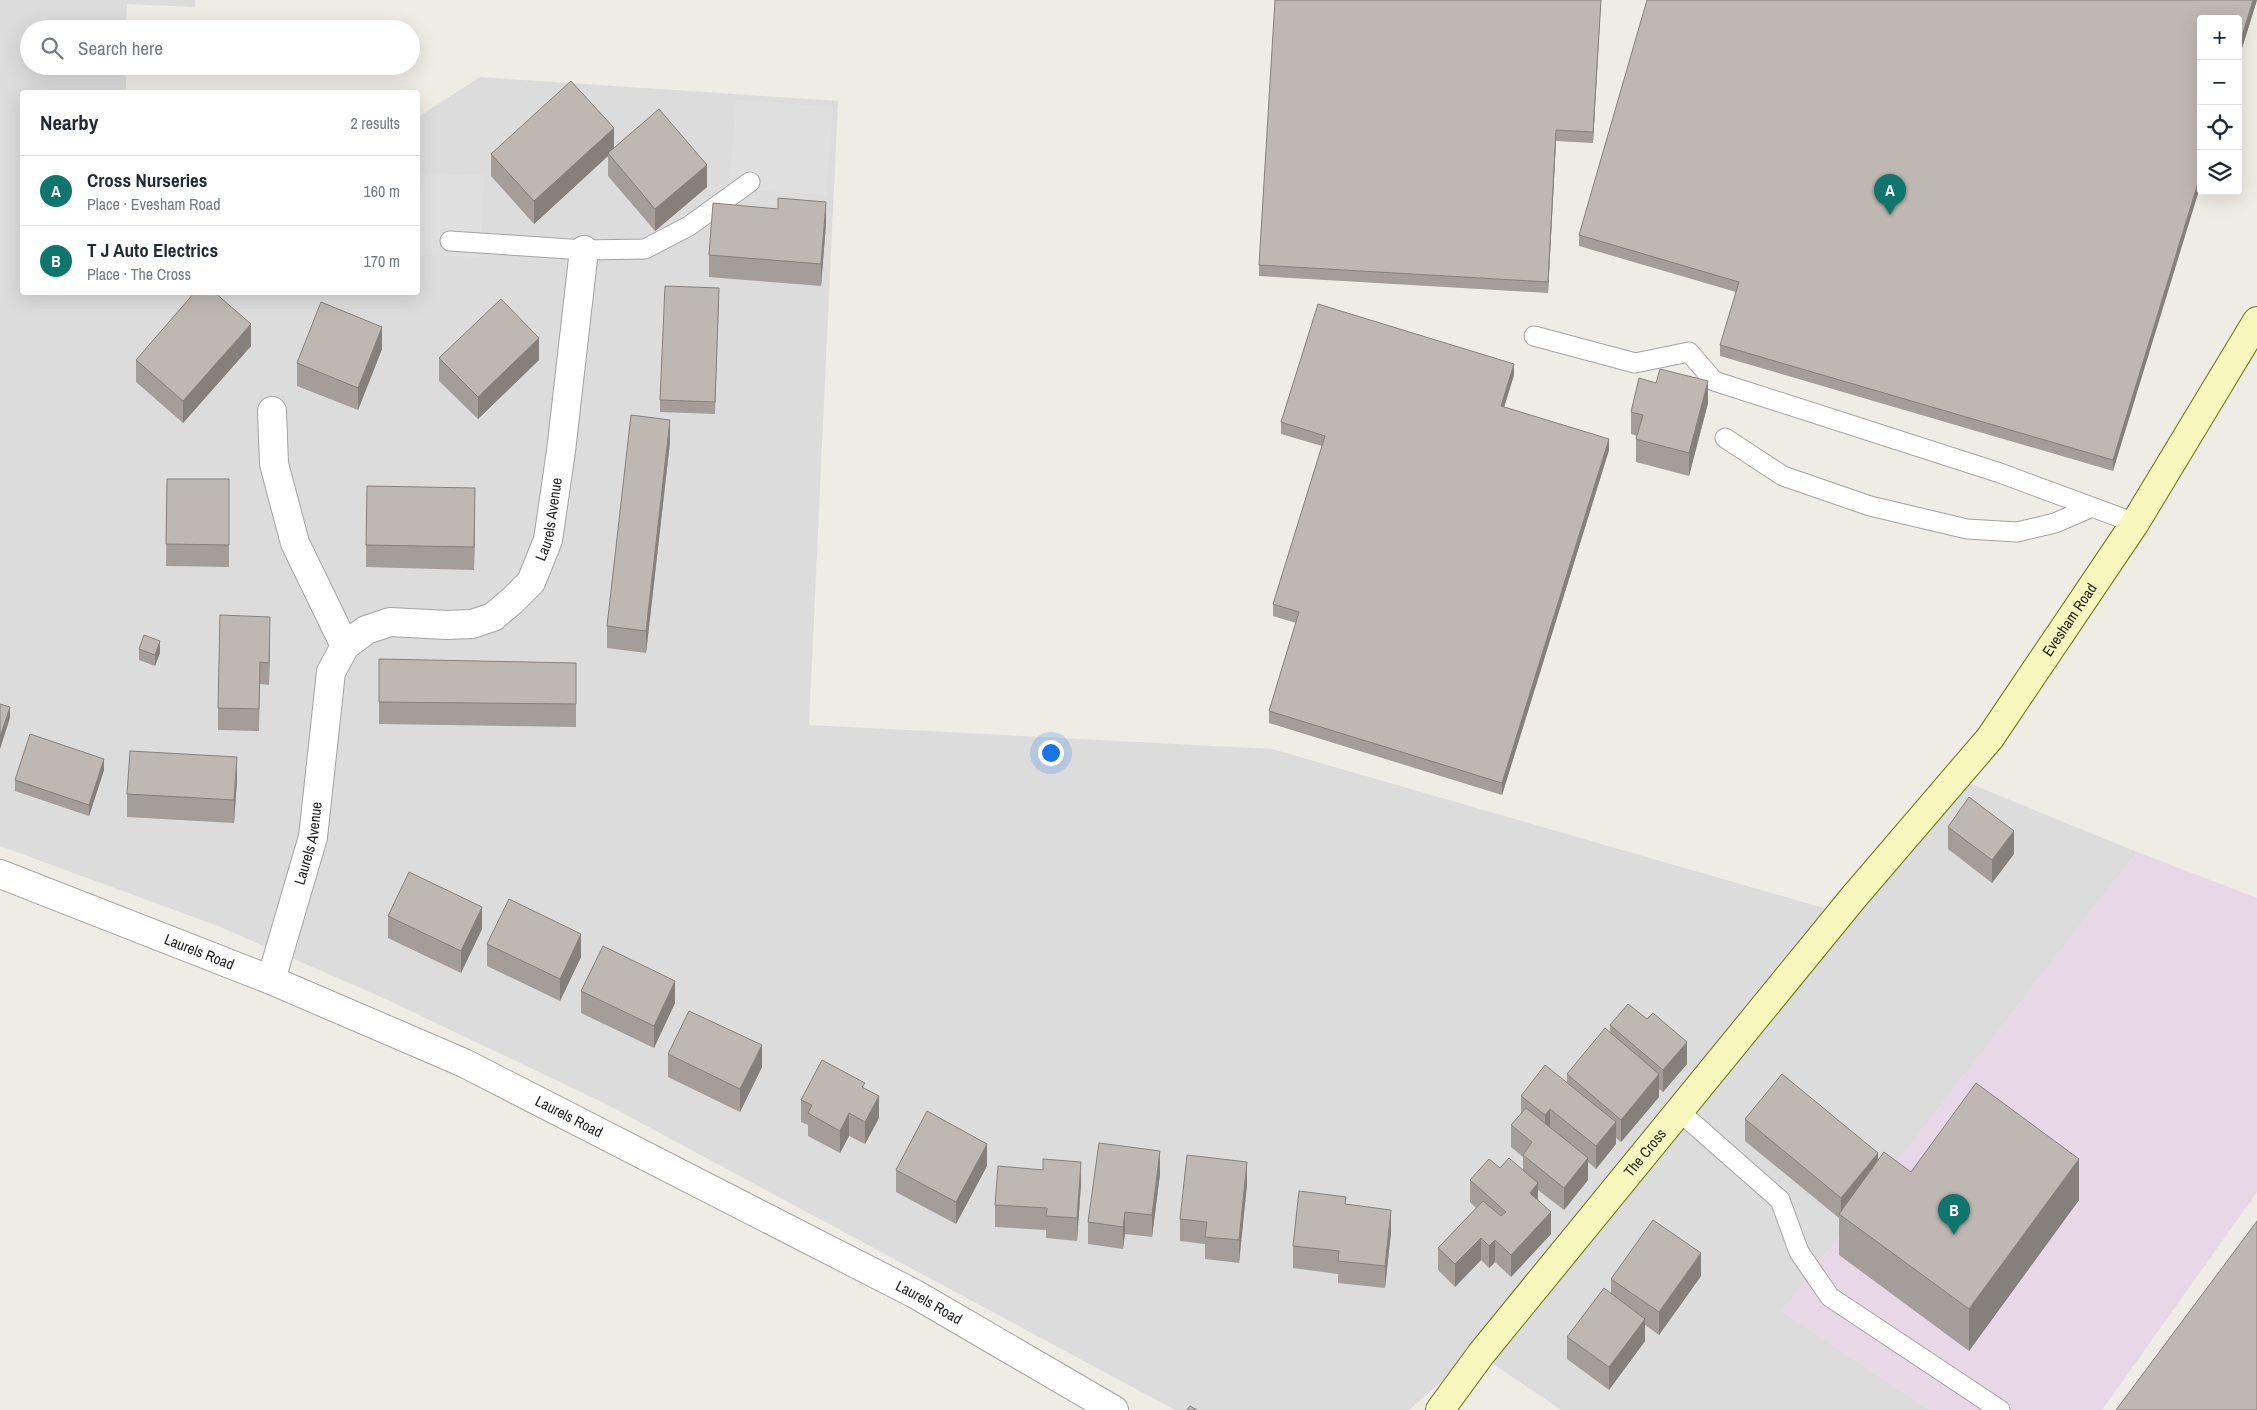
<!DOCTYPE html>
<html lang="en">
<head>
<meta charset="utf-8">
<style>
	:root { --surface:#fff; --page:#f2f2f3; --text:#1f2937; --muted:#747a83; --line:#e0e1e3; --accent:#0f766e }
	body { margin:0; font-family:"Archivo Narrow",sans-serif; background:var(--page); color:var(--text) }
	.controls { position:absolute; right:15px; top:15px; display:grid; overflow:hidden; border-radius:5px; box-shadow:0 5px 20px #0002 }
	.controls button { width:45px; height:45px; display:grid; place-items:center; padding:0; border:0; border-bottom:1px solid var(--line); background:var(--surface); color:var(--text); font:25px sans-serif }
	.you { position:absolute; left:1050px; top:752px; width:18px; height:18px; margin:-12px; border:4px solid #fff; border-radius:50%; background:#1a73e8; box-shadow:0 0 0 8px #1a73e833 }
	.badge { display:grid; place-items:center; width:32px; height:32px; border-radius:50%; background:var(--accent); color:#fff; font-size:16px; font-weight:700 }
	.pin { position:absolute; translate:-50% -41px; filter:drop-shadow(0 1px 2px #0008) }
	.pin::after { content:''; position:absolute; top:26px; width:18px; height:15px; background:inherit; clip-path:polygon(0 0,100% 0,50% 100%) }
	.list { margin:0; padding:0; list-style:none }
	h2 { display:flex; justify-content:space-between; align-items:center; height:65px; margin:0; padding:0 20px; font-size:21px }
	h2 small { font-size:16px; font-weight:400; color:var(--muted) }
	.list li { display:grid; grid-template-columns:32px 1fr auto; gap:15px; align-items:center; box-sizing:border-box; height:70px; padding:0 20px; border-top:1px solid var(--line) }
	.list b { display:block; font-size:19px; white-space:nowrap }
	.list p { margin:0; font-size:16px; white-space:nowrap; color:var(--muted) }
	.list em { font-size:16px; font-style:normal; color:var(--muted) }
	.icon { flex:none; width:28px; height:28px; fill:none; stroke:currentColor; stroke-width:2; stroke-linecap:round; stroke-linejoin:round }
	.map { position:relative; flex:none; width:2257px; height:1410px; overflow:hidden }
	.search { position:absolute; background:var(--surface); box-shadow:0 5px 20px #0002; left:20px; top:20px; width:400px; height:55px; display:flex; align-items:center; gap:12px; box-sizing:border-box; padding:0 18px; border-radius:28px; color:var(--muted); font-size:19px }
	.panel { position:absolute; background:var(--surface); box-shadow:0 5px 20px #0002; left:20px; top:90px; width:400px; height:205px; border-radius:5px }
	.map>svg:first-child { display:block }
	.residential { fill:#dddcdc }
	.industrial { fill:#e8d7e6 }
	.parking { fill:#dfdfdf }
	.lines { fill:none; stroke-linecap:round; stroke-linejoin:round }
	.lane-casing { stroke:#a3a3a3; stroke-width:21 }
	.street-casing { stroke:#a3a3a3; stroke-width:30 }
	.secondary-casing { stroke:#6d710a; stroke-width:30 }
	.lane { stroke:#fff; stroke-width:19 }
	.street { stroke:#fff; stroke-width:28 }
	.secondary { stroke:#f7f6bc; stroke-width:28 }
	.wall { fill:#a49d99 }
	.shaded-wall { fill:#86807d }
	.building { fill:#bfb7b2; stroke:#86807d }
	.labels { text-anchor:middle; stroke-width:4; stroke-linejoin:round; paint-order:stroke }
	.street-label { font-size:15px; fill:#1f1f1f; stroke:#fff }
</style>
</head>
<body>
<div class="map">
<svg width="2257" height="1410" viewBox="0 0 2257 1410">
	<rect width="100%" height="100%" fill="#efebe5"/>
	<path class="residential" d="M0,0H195V7L127,4L126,29H29V66H126V92H22V292H418V117L480,77L838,101L809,725L1272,749L1834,911L1477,1351L1409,1410H1175L604,1103L379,996L218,926L0,846Z
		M1966,782L2137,852L1782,1311L1930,1410H1561L1483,1357Z"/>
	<path class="industrial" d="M2137,852L2257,898V1192L2102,1410H1930L1782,1311Z"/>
	<path class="parking" d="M736,100L833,107L826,195L729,188Z
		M421,173L484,175L481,257L418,255Z"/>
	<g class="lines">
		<defs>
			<path id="lane" d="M450,241L584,250L645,249L689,226L750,182
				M1534,336L1635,363L1689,352L1714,381L2000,473L2135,523
				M1725,438L1783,476L1870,506L1967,529L2017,532L2055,523L2092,507
				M1680,1112L1780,1200L1799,1252L1830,1297L2000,1410"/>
			<g id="street">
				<path d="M272,411L274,464L295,543L345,646"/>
				<path id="s1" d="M0,874L271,980L464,1063L915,1294L1114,1410"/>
				<path id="s2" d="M271,980L313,837L331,672L345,646L366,630L390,622L447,625L472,624L493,617L513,600L531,582L548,540L561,451L584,250"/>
			</g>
			<g id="secondary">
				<path id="s3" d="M1440,1410L1481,1354L1853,898L1990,738L2135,523L2257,321"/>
			</g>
		</defs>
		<use href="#lane" class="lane-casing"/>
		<use href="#street" class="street-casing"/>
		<use href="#secondary" class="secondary-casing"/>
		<use href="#lane" class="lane"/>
		<use href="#street" class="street"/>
		<use href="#secondary" class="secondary"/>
	</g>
	<path class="wall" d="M1601,0L1593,143L1556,141L1548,293L1259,276V265Z
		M2257,0L2238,61V19L2113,471L1720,356V345L1736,292L1579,246V235Z
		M614,148L707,187L655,231L608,176V156L534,224L491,176V154Z
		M778,209L826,224L821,286L709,277V255Z
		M719,299L715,414L660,412V400Z
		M251,346L183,423L136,382V360Z
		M382,349L358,410L297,386V363Z
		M439,358L539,360L478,419L439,381Z
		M1514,375L1504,407L1609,450L1502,795L1269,723V711L1296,623L1273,616V604L1322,446L1281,434V422Z
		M1708,403L1689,476L1636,462V439L1637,436L1631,434V412Z
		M670,442L646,653L607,648V626Z
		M167,479H229V567L166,566Z
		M475,511L474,570L366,567V545Z
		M270,639L269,685L260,684L259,731L218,730V708Z
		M139,649L160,653L155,666L139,660Z
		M379,659L576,685V727L379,724Z
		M104,770L89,816L15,791V780Z
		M237,780L234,823L127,817V794Z
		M1948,827L2014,854L1992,883L1948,849Z
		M388,916L482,929L461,973L388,938Z
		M487,944L581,957L560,1001L487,966Z
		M581,991L675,1003L654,1048L581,1013Z
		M1610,1025L1687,1064L1663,1092L1659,1089V1097L1621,1142L1616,1138V1144L1596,1169L1588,1162V1180L1564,1210L1538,1190V1200L1551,1234L1511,1277L1495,1262L1489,1268L1481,1260L1455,1287L1438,1270V1248L1476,1208L1470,1202V1180L1500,1168L1523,1170V1157L1511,1147V1125L1521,1113V1096L1567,1082V1074L1610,1032Z
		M668,1054L762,1067L740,1112L668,1077Z
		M865,1088L879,1118L865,1144L849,1136L840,1153L808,1136V1125L801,1122V1100Z
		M1745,1119L1878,1161L1911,1172L2079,1200L1969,1351L1839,1255V1218L1745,1141Z
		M987,1166L956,1224L896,1192V1170Z
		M1160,1174L1152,1237L1125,1234L1123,1249L1088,1244V1222Z
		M1081,1184L1077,1241L1046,1238V1230L995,1227V1205Z
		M1247,1184L1239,1263L1205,1259V1244L1180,1241V1219Z
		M1346,1204L1391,1232L1385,1288L1338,1283V1274L1293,1268V1246Z
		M1701,1276L1659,1335L1645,1325V1341L1609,1390L1567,1359V1337L1611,1293V1279Z"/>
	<path class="shaded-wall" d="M1601,0L1593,143V132Z
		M2253,0H2257L2238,61V50Z
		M614,128V150L608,153V156L534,224V201Z
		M1556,130V141L1548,293V282Z
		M707,165V187L655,231V209Z
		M2201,173V184L2113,471V460Z
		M826,202V224L821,286V264Z
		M251,324V346L183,423V401Z
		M382,327V349L358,410V388Z
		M539,338V360L478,419V397Z
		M1514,364V375L1501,417V406Z
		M1708,381V403L1689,476V453Z
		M670,420V442L646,653V631Z
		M1609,439V450L1502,795V783Z
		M475,488V511L474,570V547Z
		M270,617V639L269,685V663Z
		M160,641V653L155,666V655Z
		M10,707V718L0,749V737Z
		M237,757V780L234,823V800Z
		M104,759V770L89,816V805Z
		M2014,831V854L1992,883V860Z
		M482,907V929L461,973V951Z
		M581,934V957L560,1001V979Z
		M675,981V1003L654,1048V1026Z
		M1687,1042V1064L1663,1092V1070Z
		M762,1045V1067L740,1112V1089Z
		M1659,1074V1097L1621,1142V1120Z
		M879,1096V1118L865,1144V1122Z
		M1550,1109V1132L1545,1137V1115Z
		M849,1113V1136L840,1153V1131Z
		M1616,1122V1144L1596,1169V1146Z
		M987,1144V1166L956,1224V1202Z
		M1160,1151V1174L1152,1237V1215Z
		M1878,1153V1176L1841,1215V1198Z
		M1588,1158V1180L1564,1210V1188Z
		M2079,1159V1200L1969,1351V1309Z
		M1081,1162V1184L1077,1241V1218Z
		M1247,1162V1184L1239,1263V1240Z
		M1538,1183V1205L1530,1193Z
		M1391,1210V1232L1385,1288V1266Z
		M1125,1212V1234L1123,1249V1227Z
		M1551,1212V1234L1511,1277V1255Z
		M1481,1238V1260L1455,1287V1264Z
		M1495,1240V1262L1489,1268V1246Z
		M1701,1253V1276L1659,1335V1312Z
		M1645,1319V1341L1609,1390V1367Z"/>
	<path class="building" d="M1275,0H1601L1593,132L1556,130L1548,282L1259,265Z
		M1647,0H2253L2238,50V19H2201V173L2113,460L1720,345L1739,282L1579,235Z
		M571,81L614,128L534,201L491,154Z
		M659,109L707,165L655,209L608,153Z
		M778,198L826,202L821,264L709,255L713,203L778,209Z
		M665,286L719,288L715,402L660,400Z
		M195,292H214L251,324L183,401L136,360Z
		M501,299L539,338L478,397L439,358Z
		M321,302L382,327L358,388L297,363Z
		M1318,304L1514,364L1501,406L1609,439L1502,783L1269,711L1299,612L1273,604L1325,436L1281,422Z
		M1660,369L1708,381L1689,453L1636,439L1643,415L1631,412L1639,378L1656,383Z
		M631,415L670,420L646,631L607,626Z
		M167,479H229V545L166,544Z
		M367,486L475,488L474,547L366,545Z
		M220,615L270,617L269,663L260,662L259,709L218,708Z
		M144,635L160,641L155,655L139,649Z
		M379,659L576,663V704L379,702Z
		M0,704L10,707L0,737Z
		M30,734L104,759L89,805L15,780Z
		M130,751L237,757L234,800L127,794Z
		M1969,797L2014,831L1992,860L1948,827Z
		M409,872L482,907L461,951L388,916Z
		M509,899L581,934L560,979L487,944Z
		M603,946L675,981L654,1026L581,991Z
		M1628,1004L1647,1019L1653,1013L1687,1042L1663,1070L1610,1025Z
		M689,1011L762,1045L740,1089L668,1054Z
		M1605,1028L1659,1074L1621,1120L1567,1074Z
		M822,1060L865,1083L862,1087L879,1096L865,1122L849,1113L840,1131L808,1113L812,1105L801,1100Z
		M1545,1065L1616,1122L1596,1146L1550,1109L1545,1115L1521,1096Z
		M1782,1074L1878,1153L1841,1198L1745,1119Z
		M1976,1083L2079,1159L1969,1309L1839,1214L1884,1152L1911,1172Z
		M1526,1108L1588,1158L1564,1188L1523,1155L1532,1142L1511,1125Z
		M927,1111L987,1144L956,1202L896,1170Z
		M1099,1143L1160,1151L1152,1215L1125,1212L1123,1227L1088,1222Z
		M1187,1155L1247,1162L1239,1240L1205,1237L1207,1222L1180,1219Z
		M1509,1158L1538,1183L1530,1193L1551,1212L1511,1255L1495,1240L1489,1246L1481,1238L1455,1264L1438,1248L1483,1201L1501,1216L1506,1212L1470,1180L1489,1159L1500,1168Z
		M1043,1159L1081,1162L1077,1218L1046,1216L1047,1208L995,1205L998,1166L1043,1170Z
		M1299,1191L1346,1197L1345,1204L1391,1210L1385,1266L1338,1261L1339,1251L1293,1246Z
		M1653,1220L1701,1253L1659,1312L1611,1279Z
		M2257,1221V1410H2116Z
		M1604,1288L1645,1319L1609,1367L1567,1337Z
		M1190,1406L1197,1410H1187Z"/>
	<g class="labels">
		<g class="street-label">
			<text dy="5" stroke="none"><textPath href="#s2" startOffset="618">Laurels Avenue</textPath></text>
			<text dy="5" stroke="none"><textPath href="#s3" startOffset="1011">Evesham Road</textPath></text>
			<text dy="5" stroke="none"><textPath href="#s2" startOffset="142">Laurels Avenue</textPath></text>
			<text dy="5" stroke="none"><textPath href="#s1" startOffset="214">Laurels Road</textPath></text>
			<text dy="5" stroke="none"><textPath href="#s1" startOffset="619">Laurels Road</textPath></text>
			<text dy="5" stroke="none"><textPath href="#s3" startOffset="329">The Cross</textPath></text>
			<text dy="5" stroke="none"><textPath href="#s1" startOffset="1024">Laurels Road</textPath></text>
		</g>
	</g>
</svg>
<div class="controls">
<button>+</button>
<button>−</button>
<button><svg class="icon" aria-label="locate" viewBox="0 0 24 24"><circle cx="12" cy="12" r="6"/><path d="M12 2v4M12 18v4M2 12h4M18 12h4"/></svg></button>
<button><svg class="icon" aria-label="layers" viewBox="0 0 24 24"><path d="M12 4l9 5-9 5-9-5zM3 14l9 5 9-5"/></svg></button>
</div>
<div class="you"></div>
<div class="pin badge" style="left:1890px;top:215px">A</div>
<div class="pin badge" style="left:1954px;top:1235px">B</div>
<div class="search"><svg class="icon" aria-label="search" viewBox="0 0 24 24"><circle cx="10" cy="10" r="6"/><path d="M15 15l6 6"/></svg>Search here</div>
<section class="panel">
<h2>Nearby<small>2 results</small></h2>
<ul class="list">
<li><span class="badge">A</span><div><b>Cross Nurseries</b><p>Place · Evesham Road</p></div><em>160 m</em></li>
<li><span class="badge">B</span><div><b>T J Auto Electrics</b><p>Place · The Cross</p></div><em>170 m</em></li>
</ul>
</section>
</div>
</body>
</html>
